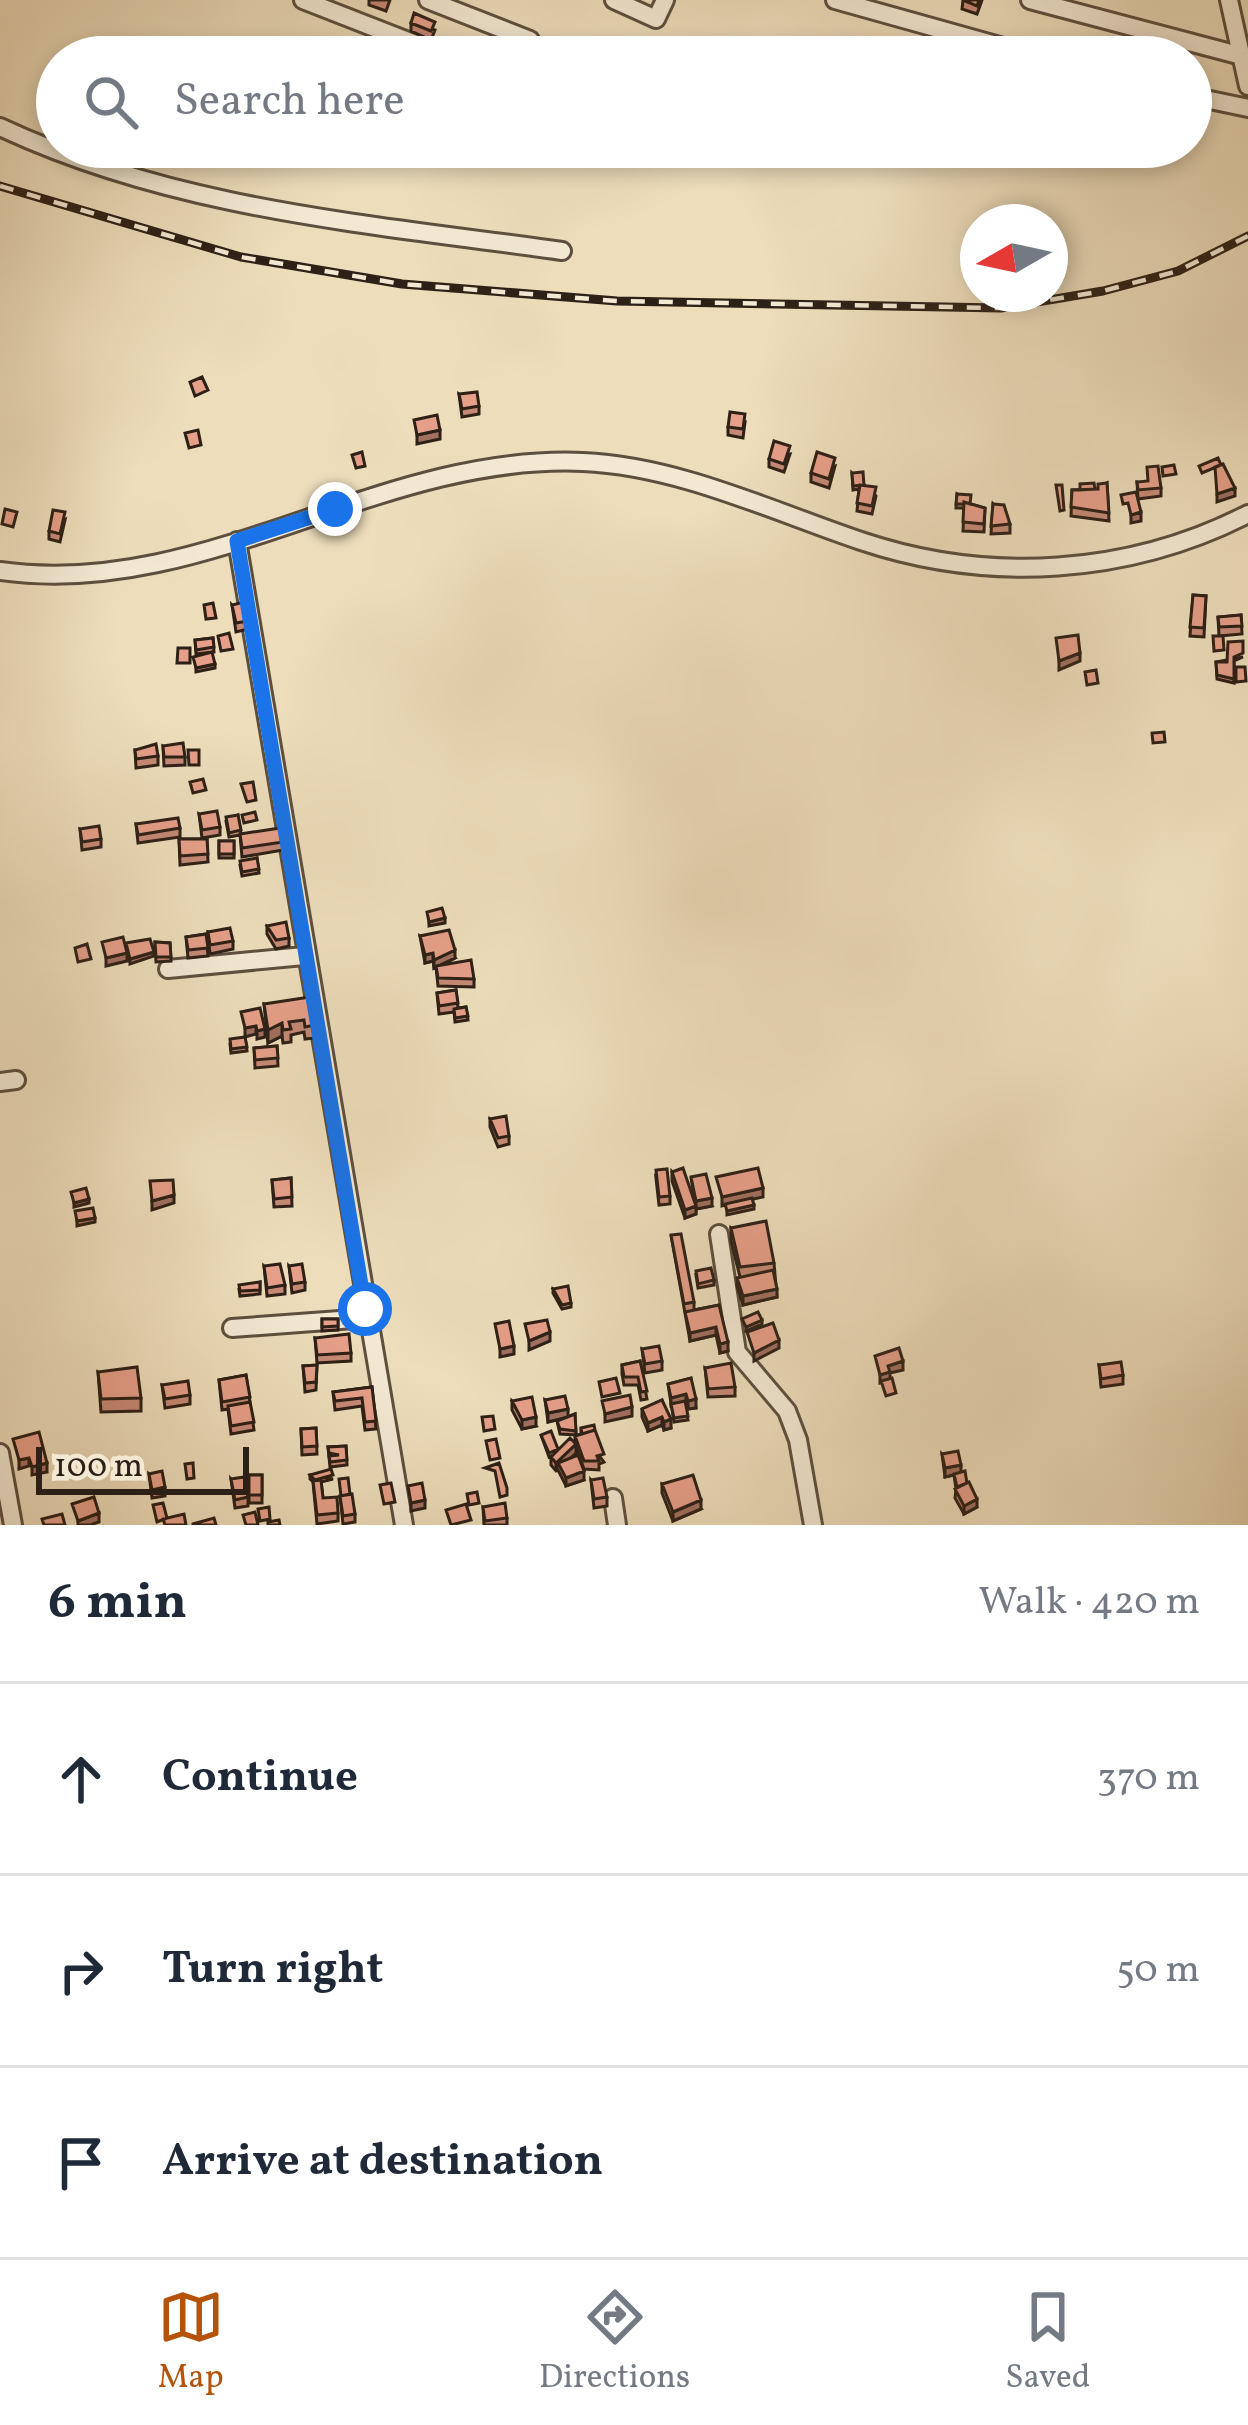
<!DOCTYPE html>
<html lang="en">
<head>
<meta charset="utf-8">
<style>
	:root { --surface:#fff; --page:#f2f2f3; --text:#1f2937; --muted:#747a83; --line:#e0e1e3; --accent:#b45309 }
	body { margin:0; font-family:Vollkorn,serif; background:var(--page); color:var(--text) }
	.compass { position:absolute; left:960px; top:204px; width:108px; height:108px; border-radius:50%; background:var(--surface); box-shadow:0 6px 18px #0003; rotate:261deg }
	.scale { position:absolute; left:36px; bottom:30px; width:213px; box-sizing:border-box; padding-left:12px; border:6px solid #2d2016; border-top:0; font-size:33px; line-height:42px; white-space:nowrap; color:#2d2016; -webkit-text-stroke:9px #f3e9d3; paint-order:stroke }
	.stop { position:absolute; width:36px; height:36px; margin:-27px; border:9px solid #1a73e8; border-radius:50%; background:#fff }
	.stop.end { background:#1a73e8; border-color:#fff; box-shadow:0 3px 12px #0008 }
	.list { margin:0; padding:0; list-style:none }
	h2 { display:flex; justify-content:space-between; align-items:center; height:156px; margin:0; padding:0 48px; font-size:51px }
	h2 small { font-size:39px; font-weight:400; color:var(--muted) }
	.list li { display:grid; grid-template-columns:78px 1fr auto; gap:36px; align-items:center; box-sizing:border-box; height:192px; padding:0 48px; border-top:3px solid var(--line) }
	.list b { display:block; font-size:45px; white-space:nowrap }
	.list em { font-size:39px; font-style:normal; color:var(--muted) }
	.icon { flex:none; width:66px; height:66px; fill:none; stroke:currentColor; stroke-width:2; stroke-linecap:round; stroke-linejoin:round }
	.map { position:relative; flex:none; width:1248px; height:1525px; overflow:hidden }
	.search { position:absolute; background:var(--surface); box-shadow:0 6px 18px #0003; left:36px; right:36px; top:36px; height:132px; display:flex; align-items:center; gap:30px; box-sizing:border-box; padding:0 42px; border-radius:66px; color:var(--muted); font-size:45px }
	.sheet { height:732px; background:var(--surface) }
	nav { display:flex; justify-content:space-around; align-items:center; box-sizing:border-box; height:168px; border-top:3px solid var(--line); background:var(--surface); font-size:33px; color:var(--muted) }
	nav a { display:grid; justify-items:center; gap:6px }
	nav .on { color:var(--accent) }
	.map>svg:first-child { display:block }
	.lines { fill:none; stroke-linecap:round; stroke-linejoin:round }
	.minor-casing { stroke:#5d4f3f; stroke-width:22 }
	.minor { stroke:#f3e9d3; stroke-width:16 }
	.rail-casing { stroke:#2d2016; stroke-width:9 }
	.rail { stroke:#f3e9d3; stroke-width:4.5; stroke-dasharray:14; stroke-linecap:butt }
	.wall { fill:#c68976; stroke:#2d2016; stroke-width:3 }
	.shaded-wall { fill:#a16f60; stroke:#2d2016; stroke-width:3 }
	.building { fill:#e69f89; stroke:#2d2016; stroke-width:3 }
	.route { stroke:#1a73e8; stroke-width:15 }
</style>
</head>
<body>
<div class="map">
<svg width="1248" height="1525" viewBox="0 0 1248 1525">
	<rect width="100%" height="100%" fill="#edddbb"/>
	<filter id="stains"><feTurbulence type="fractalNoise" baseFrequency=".00167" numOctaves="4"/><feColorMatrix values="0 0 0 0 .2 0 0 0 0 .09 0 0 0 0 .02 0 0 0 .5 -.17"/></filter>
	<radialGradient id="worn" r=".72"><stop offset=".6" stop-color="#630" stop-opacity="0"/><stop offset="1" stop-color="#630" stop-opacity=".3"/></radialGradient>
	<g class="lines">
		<defs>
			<path id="minor" d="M303,0L449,57
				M428,0L530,40
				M614,0L656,19L665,0
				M835,0L1039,57
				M1030,0L1242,56
				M1229,0L1248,86
				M1191,96L1248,108
				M0,127C177,210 371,224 562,251
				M237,541L404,1525
				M0,571C205,600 378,453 583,462C678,466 772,511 861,541C989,584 1129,575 1248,514
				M168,969L304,956
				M0,1082L16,1080
				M719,1234L737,1352L787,1411L798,1440L813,1525
				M232,1328L367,1318
				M0,1453L13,1525
				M613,1498L617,1525"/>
		</defs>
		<use href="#minor" class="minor-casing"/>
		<use href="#minor" class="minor"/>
		<defs>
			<path id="rail" d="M0,186L241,257L402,284L617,301L1001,308L1103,291L1178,271L1248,236"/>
		</defs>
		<use href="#rail" class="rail-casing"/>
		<use href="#rail" class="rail"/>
	</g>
	<path class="wall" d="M369,0H390L386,11L369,5Z
		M963,0H982L977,14L962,9Z
		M411,23L435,30L431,40L411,31Z
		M459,394L479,406V414L462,417Z
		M745,422L743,438L728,435V427Z
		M790,454L784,472L769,467V459Z
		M835,466L829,488L811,482V473Z
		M852,473L876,496L872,514L857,511L859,489L853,490Z
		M1137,482L1161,488V496L1138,499Z
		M1107,483L1109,521L1071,516L1072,490L1098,489Z
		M957,494L971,504L985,508L984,532L963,531L964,508H956Z
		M993,504L1010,524V533L991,534Z
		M65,520L60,542L49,539V531Z
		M1193,595L1206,596L1204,637L1190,636Z
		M232,605L248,621V629L236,632Z
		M1241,615L1242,634L1219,636L1218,617Z
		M213,638L214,652L196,654L195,640Z
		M1243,657L1234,661V683L1217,679L1216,662Z
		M163,746L185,757V765L164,766Z
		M135,750L158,756V765L136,768Z
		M199,814L220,827V835L202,838Z
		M238,815L241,834L283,842V850L242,857L240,835L229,837L226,821Z
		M136,824L180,828V837L138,843Z
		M80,829L101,839V847L82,850Z
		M179,839H207L208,862L180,865Z
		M219,841H234V858H219Z
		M257,858L259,873L242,876L240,865Z
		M267,926L289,938V946L276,949L267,934Z
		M208,932L233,941V949L210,954Z
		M206,934L208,956L188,958L186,937Z
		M420,936L455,958L441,965L474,979V987L438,986L436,967L434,968L433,961L425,963Z
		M155,942L170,943L171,961L156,962Z
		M456,990L458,1008L466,1007L468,1020L455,1022L454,1012L439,1014L437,993Z
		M264,1004L315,1025V1038L305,1039L304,1032L291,1035V1042L283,1043L282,1036L268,1043Z
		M245,1037L247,1051L231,1053L230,1044Z
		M277,1046L278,1066L255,1068L254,1048Z
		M490,1119L509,1136V1144L498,1147L490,1127Z
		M672,1172L695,1202L691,1177L712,1206L696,1209V1214L685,1218L672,1181Z
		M291,1178L292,1206L274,1207L272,1180Z
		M656,1178L670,1196V1204L659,1205Z
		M731,1228L774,1263L777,1297L743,1305L737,1286V1278L740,1277L731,1241Z
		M671,1235L694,1302V1310L719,1305L728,1351L720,1353L716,1335L690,1341Z
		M264,1266L285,1285V1294L267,1296Z
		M289,1266L305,1282V1290L292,1293Z
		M696,1275L714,1280V1285L698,1288Z
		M260,1282V1294L240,1296L239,1289Z
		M553,1289L571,1303V1307L562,1309L553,1293Z
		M322,1319H338V1330L322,1331Z
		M315,1338L351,1353V1361L317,1363Z
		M642,1349L662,1361V1370L645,1373Z
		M640,1361L647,1399L641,1400L638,1385H624L622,1374V1365Z
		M317,1365L316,1390L305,1392L303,1366Z
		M1099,1365L1123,1375V1384L1101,1387Z
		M705,1368L735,1387V1396L708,1397Z
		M98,1372L141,1398V1411L101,1412Z
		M246,1375L254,1430L231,1434L228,1409L222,1410L219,1380Z
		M691,1378L696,1408L688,1409L685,1403L688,1420L674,1422L668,1384Z
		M162,1385L190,1395V1404L165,1408Z
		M372,1387L376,1429L365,1430L362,1406L335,1410L333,1392Z
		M545,1400L568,1417L575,1414L576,1435L560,1434L557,1421L565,1418L548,1422Z
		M662,1400L671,1428L664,1430L662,1425L648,1431L642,1417V1409Z
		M512,1401L536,1426L522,1429L512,1410Z
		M316,1428L317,1454L302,1455L301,1429Z
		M581,1432L604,1462L599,1464V1470L584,1469L576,1447V1453L570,1458L584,1480L566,1486L558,1470L556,1471L551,1465V1456L549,1457L541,1435L558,1450L575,1443V1436L581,1434Z
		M346,1446L347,1465L330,1467L328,1447Z
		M942,1454L961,1472L967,1483L977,1507L964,1514L955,1498L956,1489L954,1475L945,1477Z
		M149,1474L165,1487V1496L152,1498Z
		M249,1475H262V1503H249Z
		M310,1475L333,1479L321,1482L323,1498L338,1513V1521L317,1524L313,1482L310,1479Z
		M231,1479L248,1497V1506L235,1508Z
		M591,1480L607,1497V1506L594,1508Z
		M662,1484L701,1509L673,1521L662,1493Z
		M350,1494L355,1514V1522L343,1524L340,1496Z
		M483,1507L507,1518V1525H484Z"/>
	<path class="shaded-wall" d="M440,430V439L417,444V435Z
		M1235,488V496L1217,502V494Z
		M1141,512V521L1131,523V515Z
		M1080,653V661L1059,670V661Z
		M215,664V668L196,672V668Z
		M445,918V923L429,926V922Z
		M455,950V958L434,968V960Z
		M154,952V956L130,964V959Z
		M127,953V961L106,966V958Z
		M433,953V961L425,963V955Z
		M282,1023V1036L268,1043V1030Z
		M256,1026V1034L245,1037V1028Z
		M265,1029V1037L257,1039V1031Z
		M763,1188V1197L722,1206V1197Z
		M174,1195V1203L152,1210V1201Z
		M712,1198V1206L696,1209V1201Z
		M89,1199V1203L74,1207V1203Z
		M754,1205V1209L727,1215V1211Z
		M696,1206V1214L685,1218V1210Z
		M95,1218V1222L77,1226V1221Z
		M777,1289V1297L743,1305V1296Z
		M762,1320V1324L746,1331V1327Z
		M716,1327V1335L690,1341V1333Z
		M550,1332V1341L529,1350V1341Z
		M779,1340V1348L754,1361V1353Z
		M728,1342V1351L720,1353V1344Z
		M514,1346V1354L500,1357V1349Z
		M903,1361V1370L890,1373V1380L880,1383V1375L888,1366Z
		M686,1394V1403L671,1406V1398Z
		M696,1399V1408L688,1409V1401Z
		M632,1407V1416L605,1422V1414Z
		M568,1409V1417L548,1422V1413Z
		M536,1417V1426L522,1429V1420Z
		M662,1417V1425L648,1431V1423Z
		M671,1419V1428L664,1430V1422Z
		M576,1444V1453L561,1467L558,1463L556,1471V1463Z
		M29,1458V1466L19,1469V1460Z
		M47,1463V1472L32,1475V1467Z
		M961,1465V1473L945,1477V1468Z
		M584,1471V1480L566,1486V1478Z
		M977,1499V1507L964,1514V1506Z
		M425,1500V1508L411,1511V1503Z
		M701,1500V1509L673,1521V1512Z
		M99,1513V1522L90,1525H78V1521Z"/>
	<path class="building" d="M963,0H979L977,6Z
		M414,13L435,22L431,31L411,23Z
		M202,377L208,390L195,396L190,382Z
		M477,392L479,406L462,409L459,394Z
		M730,412L745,414L743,429L728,427Z
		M437,415L440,430L417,435L414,420Z
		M198,430L201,445L189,448L185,433Z
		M774,441L790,446L784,464L769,459Z
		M362,452L365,466L356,468L352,455Z
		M817,452L835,458L829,479L811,473Z
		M1218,458L1221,465L1202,473L1199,466Z
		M1223,464L1235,488L1217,494L1215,467Z
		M1174,465L1176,474L1163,476L1162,467Z
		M1158,466L1161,488L1138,490L1137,482L1148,481L1147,467Z
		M863,472L864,485L853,486L852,473Z
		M1094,483L1095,489L1080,490V484Z
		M1107,483L1109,513L1071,507L1072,490L1098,489V484Z
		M860,485L876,487L872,506L857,503Z
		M1056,485H1062L1064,510L1060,511Z
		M1136,492L1141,512L1131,515L1128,503L1123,504L1121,495Z
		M957,494L971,495L970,504L964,502V504H956Z
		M964,502L985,508L984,524L963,522Z
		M993,504L1004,505L1010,524L991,526Z
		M5,509L17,512L13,527L2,524Z
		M53,510L65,512L60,534L49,531Z
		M1193,595L1206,596L1204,628L1190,627Z
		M244,602L248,621L236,623L232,605Z
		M213,603L216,618L206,619L204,605Z
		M1241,615L1242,626L1219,627L1218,617Z
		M229,633L233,649L221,651L218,636Z
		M1078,635L1080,653L1059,661L1056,638Z
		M1213,636H1223L1224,650L1214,651Z
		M213,638L214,647L196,650L195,640Z
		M1243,641V653L1234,657V679L1217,675L1216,662H1227L1228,642Z
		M178,648H190V663H177Z
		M212,652L215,664L196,668L193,657Z
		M1236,667H1245L1246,681L1236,682Z
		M1096,670L1098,683L1087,685L1085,672Z
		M1164,732L1165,742L1153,743L1152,733Z
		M183,743L185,757H164L163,746Z
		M156,744L158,756L136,759L135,750Z
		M188,750H199V765H189Z
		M203,779L206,790L193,793L190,782Z
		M253,782L256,800L247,802L241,784Z
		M217,811L220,827L202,830L199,814Z
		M255,812L257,820L244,823L242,815Z
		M238,815L241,830L229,833L226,817Z
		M178,818L180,828L138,835L136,824Z
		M99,826L101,839L82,842L80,829Z
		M280,828L283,842L242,848L240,834Z
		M179,839H207L208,854L180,856Z
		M219,841H234V854H219Z
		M257,858L259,869L242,872L240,861Z
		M442,908L445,918L429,922L427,912Z
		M286,922L289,938L276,940L267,926Z
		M230,928L233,941L210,945L208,932Z
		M449,930L455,950L434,960L433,953L425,955L420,936Z
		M206,934L208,948L188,950L186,937Z
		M123,937L127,953L106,958L102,942Z
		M150,939L154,952L130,959L126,943Z
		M155,942L170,943L171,957H156Z
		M87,944L91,959L78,962L75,948Z
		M471,960L474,979L438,978L436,966Z
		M456,990L458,1003L439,1006L437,993Z
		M310,997L315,1025L305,1027L304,1020L289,1022L291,1029L283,1030L282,1023L268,1030L264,1004Z
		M466,1007L468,1016L455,1018L454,1009Z
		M260,1008L265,1029L257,1031L256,1026L245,1028L241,1012Z
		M245,1037L247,1047L231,1049L230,1039Z
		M277,1046L278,1058L255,1060L254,1048Z
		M506,1116L509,1136L498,1138L490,1119Z
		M683,1168L696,1206L685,1210L672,1172Z
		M758,1168L763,1188L722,1197L716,1177Z
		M667,1169L670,1196L659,1197L656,1170Z
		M706,1174L712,1198L696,1201L691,1177Z
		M291,1178L292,1197L274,1199L272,1180Z
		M173,1180L174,1195L152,1201L150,1181Z
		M86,1188L89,1199L74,1203L71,1192Z
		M752,1198L754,1205L727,1211L725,1204Z
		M93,1208L95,1218L77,1221L75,1211Z
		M766,1221L774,1263L740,1267L731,1228Z
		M681,1234L694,1302L684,1304L671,1235Z
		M280,1264L285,1285L267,1288L264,1266Z
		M302,1264L305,1282L292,1284L289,1266Z
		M711,1268L714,1280L698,1284L696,1271Z
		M773,1270L777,1289L743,1296L737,1278Z
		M260,1282V1290L240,1291L239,1285Z
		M568,1286L571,1303L562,1305L553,1289Z
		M719,1305L728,1342L720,1344L716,1327L690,1333L685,1312Z
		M758,1312L762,1320L746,1327L742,1319Z
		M322,1319H338V1326L322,1327Z
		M547,1320L550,1332L529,1341L525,1324Z
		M509,1321L514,1346L500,1349L495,1324Z
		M773,1323L779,1340L754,1353L747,1332Z
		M349,1334L351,1353L317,1355L315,1338Z
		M659,1346L662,1361L645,1364L642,1349Z
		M899,1348L903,1361L888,1366L890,1372L880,1375L875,1356Z
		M640,1361L647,1391L641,1392L638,1377H624L622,1365Z
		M1121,1362L1123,1375L1101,1379L1099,1365Z
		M731,1363L735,1387L708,1389L705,1368Z
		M317,1365L316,1382L305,1383L303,1366Z
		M137,1367L141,1398L101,1399L98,1372Z
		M246,1375L250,1397L222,1402L219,1380Z
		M616,1378L620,1393L602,1397L599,1382Z
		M691,1378L696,1399L688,1401L686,1394L671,1398L668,1384Z
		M892,1378L896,1393L886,1396L881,1381Z
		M188,1381L190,1395L165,1399L162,1385Z
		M372,1387L376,1421L365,1422L362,1398L335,1401L333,1392Z
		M630,1395L632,1407L605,1414L602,1401Z
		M565,1396L568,1409L548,1413L545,1400Z
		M532,1397L536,1417L522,1420L512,1401Z
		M662,1400L671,1419L664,1422L662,1417L648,1423L642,1409Z
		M685,1401L688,1416L674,1418L671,1404Z
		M250,1402L254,1422L231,1426L228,1406Z
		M575,1414L576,1431L560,1429L557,1421Z
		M493,1416L495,1429L484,1431L482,1417Z
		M594,1425L595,1430L582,1434L581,1428Z
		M316,1428L317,1446L302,1447L301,1429Z
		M595,1430L604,1454L597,1456L599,1461H584L575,1436Z
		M551,1431L558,1449L549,1453L541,1435Z
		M39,1432L47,1463L32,1467L29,1458L19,1460L13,1439Z
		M570,1438L576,1444L556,1463L551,1457Z
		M496,1439L500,1458L490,1460L486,1441Z
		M346,1446L347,1460L330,1462L329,1456L339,1455L329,1453L328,1447Z
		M958,1451L961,1465L945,1468L942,1454Z
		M578,1455L584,1471L566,1478L558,1463Z
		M193,1463L194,1478L187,1479L185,1464Z
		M499,1463L507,1488V1495L500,1497L495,1471L485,1468Z
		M331,1469L333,1475L315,1480L310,1475Z
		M162,1471L165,1487L152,1490L149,1474Z
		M965,1471L967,1483L957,1487L954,1474Z
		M249,1475H262V1495H249Z
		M693,1475L701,1500L673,1512L662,1484Z
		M244,1477L248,1497L235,1500L231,1479Z
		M348,1478L350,1494L341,1496L339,1479Z
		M603,1478L607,1497L594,1499L591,1480Z
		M321,1480L323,1498L337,1497L338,1513L317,1515L313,1481Z
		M969,1482L977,1499L964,1506L955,1489Z
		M391,1483L395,1502L384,1504L380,1485Z
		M422,1483L425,1500L411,1503L408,1486Z
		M477,1492L479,1503L469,1505L467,1494Z
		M352,1494L355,1514L343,1516L340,1496Z
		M94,1497L99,1513L78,1521L72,1504Z
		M163,1503L167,1518L157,1522L153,1505Z
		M505,1503L507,1518L485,1521L483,1507Z
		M466,1504L471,1520L451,1525L446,1510Z
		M269,1507L270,1519L260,1521L258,1509Z
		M255,1512L258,1525H246L243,1515Z
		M62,1514L65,1525H44L42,1519Z
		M184,1514L186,1525H165L163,1519Z
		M214,1518L216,1525H193V1524Z
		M279,1520L280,1525H268V1522Z"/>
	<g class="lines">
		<path class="route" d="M335,509L237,541L365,1309"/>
	</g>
	<rect width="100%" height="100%" filter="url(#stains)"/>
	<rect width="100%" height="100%" fill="url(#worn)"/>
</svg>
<svg class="compass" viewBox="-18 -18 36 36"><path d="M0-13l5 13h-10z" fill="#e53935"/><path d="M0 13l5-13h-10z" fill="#747a83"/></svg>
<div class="scale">100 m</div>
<div class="stop" style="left:365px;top:1309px"></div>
<div class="stop end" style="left:335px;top:509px"></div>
<div class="search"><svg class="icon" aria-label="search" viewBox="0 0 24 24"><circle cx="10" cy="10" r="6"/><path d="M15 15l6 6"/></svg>Search here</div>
</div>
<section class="sheet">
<h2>6 min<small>Walk · 420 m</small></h2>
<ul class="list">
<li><svg class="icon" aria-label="ahead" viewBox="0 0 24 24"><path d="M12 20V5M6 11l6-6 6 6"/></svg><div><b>Continue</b></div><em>370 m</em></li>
<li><svg class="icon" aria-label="right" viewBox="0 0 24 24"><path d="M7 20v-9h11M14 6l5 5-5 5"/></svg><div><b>Turn right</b></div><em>50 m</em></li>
<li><svg class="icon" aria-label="arrive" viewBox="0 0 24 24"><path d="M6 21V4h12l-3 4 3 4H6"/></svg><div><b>Arrive at destination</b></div></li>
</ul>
</section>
<nav>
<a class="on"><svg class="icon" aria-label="map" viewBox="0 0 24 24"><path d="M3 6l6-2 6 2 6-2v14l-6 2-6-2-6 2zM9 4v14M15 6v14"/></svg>Map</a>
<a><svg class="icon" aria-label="directions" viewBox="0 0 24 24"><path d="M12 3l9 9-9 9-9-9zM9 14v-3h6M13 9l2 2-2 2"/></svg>Directions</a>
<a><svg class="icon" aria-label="saved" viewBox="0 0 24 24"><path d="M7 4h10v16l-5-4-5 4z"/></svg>Saved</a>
</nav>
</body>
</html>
